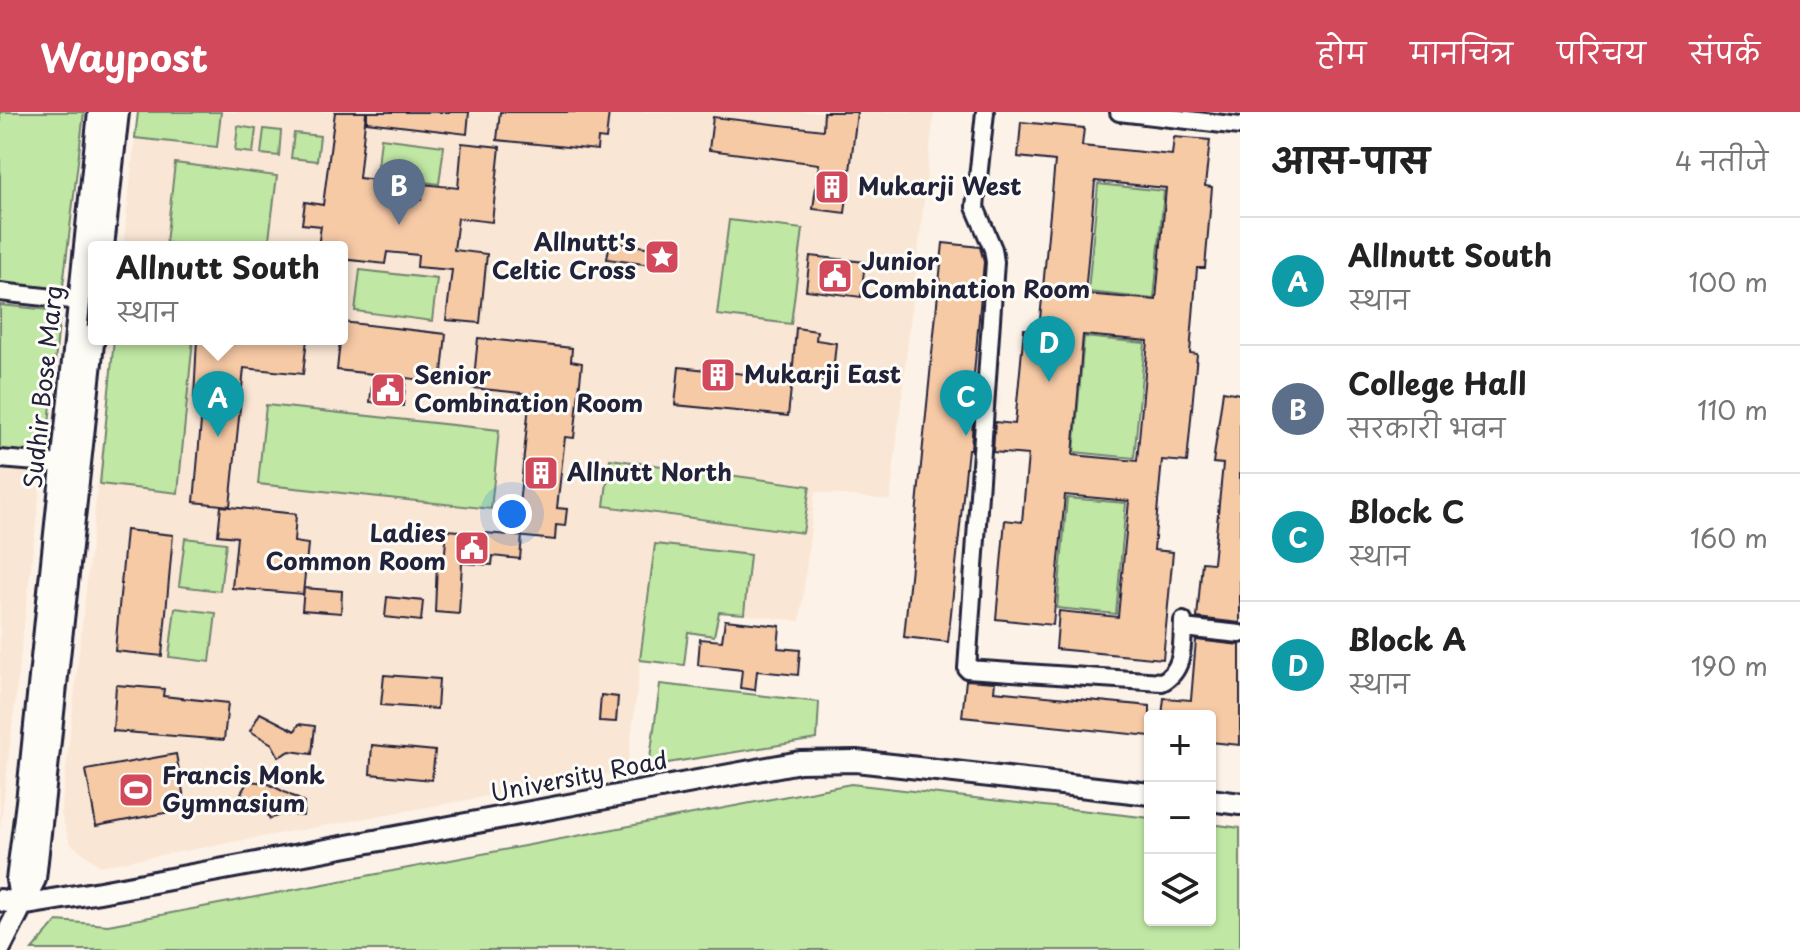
<!DOCTYPE html>
<html lang="hi">
<head>
<meta charset="utf-8">
<style>
	:root { --surface:#fff; --page:#f2f2f2; --text:#222; --muted:#767676; --line:#e0e0e0; --accent:#d1495b }
	body { margin:0; font-family:"Playpen Sans","Playpen Sans Deva",sans-serif; background:var(--page); color:var(--text) }
	.controls { position:absolute; right:24px; bottom:24px; display:grid; overflow:hidden; border-radius:8px; box-shadow:0 2px 6px #0004 }
	.controls button { width:72px; height:72px; display:grid; place-items:center; padding:0; border:0; border-bottom:2px solid var(--line); background:var(--surface); color:var(--text); font:40px sans-serif }
	.you { position:absolute; left:512px; top:402px; width:28px; height:28px; margin:-20px; border:6px solid #fff; border-radius:50%; background:#1a73e8; box-shadow:0 0 0 12px #1a73e833 }
	.badge { display:grid; place-items:center; width:52px; height:52px; border-radius:50%; background:var(--accent); color:#fff; font-size:26px; font-weight:700 }
	.pin { position:absolute; translate:-50% -66px; filter:drop-shadow(0 2px 4px #0008) }
	.pin::after { content:''; position:absolute; top:42px; width:28px; height:24px; background:inherit; clip-path:polygon(0 0,100% 0,50% 100%) }
	.popup { position:absolute; left:88px; top:129px; width:260px; height:104px; box-sizing:border-box; display:grid; place-content:center; border-radius:8px; background:var(--surface); filter:drop-shadow(0 2px 6px #0005); font-size:26px; white-space:nowrap; color:var(--muted) }
	.popup b { font-size:30px; color:var(--text) }
	.popup::after { content:''; position:absolute; left:50%; top:100%; margin-left:-16px; border:16px solid transparent; border-top-color:var(--surface) }
	.list { margin:0; padding:0; list-style:none }
	h2 { display:flex; justify-content:space-between; align-items:center; height:104px; margin:0; padding:0 32px; font-size:34px }
	h2 small { font-size:26px; font-weight:400; color:var(--muted) }
	.list li { display:grid; grid-template-columns:52px 1fr auto; gap:24px; align-items:center; box-sizing:border-box; height:128px; padding:0 32px; border-top:2px solid var(--line) }
	.list b { display:block; font-size:30px; white-space:nowrap }
	.list p { margin:0; font-size:26px; white-space:nowrap; color:var(--muted) }
	.list em { font-size:26px; font-style:normal; color:var(--muted) }
	.icon { flex:none; width:44px; height:44px; fill:none; stroke:currentColor; stroke-width:2; stroke-linecap:round; stroke-linejoin:round }
	.map { position:relative; flex:none; width:1240px; height:838px; overflow:hidden }
	header { display:flex; align-items:center; gap:48px; box-sizing:border-box; height:112px; padding:0 40px; background:var(--accent); color:#fff }
	header strong { font-size:38px }
	nav { display:flex; gap:44px; margin-inline-start:auto; font-size:28px }
	main { display:flex }
	aside { flex:1; background:var(--surface) }
	.map>svg:first-child { display:block }
	.built { fill:#fae6d4 }
	.green { fill:#c0e7a3; stroke:#71846f; stroke-width:2 }
	.building { fill:#f7caa6; stroke:#22223b; stroke-width:2; fill-rule:evenodd }
	.lines { fill:none; stroke-linecap:round; stroke-linejoin:round }
	.minor-casing { stroke:#22223b; stroke-width:22 }
	.tertiary-casing { stroke:#22223b; stroke-width:26 }
	.minor { stroke:#fdfcf7; stroke-width:16 }
	.tertiary { stroke:#fdfcf7; stroke-width:20 }
	.labels { text-anchor:middle; stroke-width:6; stroke-linejoin:round; paint-order:stroke }
	.poi-label { font-size:24px; font-weight:bold; fill:#22223b; stroke:#fdfcf7; text-anchor:start }
	.street-label { font-size:24px; fill:#22223b; stroke:#fdfcf7 }
</style>
</head>
<body>
<header>
<strong>Waypost</strong>
<nav><a>होम</a><a>मानचित्र</a><a>परिचय</a><a>संपर्क</a></nav>
</header>
<main>
<div class="map">
<svg width="1240" height="838" viewBox="0 0 1240 838">
	<rect width="100%" height="100%" fill="#fcf2e7"/>
	<filter id="ink" filterUnits="userSpaceOnUse"><feTurbulence type="fractalNoise" baseFrequency=".0125" numOctaves="2"/><feDisplacementMap in="SourceGraphic" scale="16" xChannelSelector="R" yChannelSelector="G"/><feConvolveMatrix kernelMatrix="1 2 1 2 8 2 1 2 1" color-interpolation-filters="sRGB"/></filter>
	<g filter="url(#ink)">
		<path class="built" d="M0,0H84L46,344L43,351L0,718Z
			M138,0H934L890,388L815,380L800,509L744,502L749,443L655,432L627,659L100,754L70,731L61,702L114,227H342V135H123Z"/>
		<path class="green" d="M0,0H84L62,182L0,174Z
			M138,0H221L217,35L135,26Z
			M238,14L256,17L253,41L235,39Z
			M264,17L281,19L279,44L261,42Z
			M294,21L320,24L317,49L291,46Z
			M381,26L444,34L439,72L377,64Z
			M175,51L277,64L268,135H200L166,131Z
			M1098,72L1164,79L1154,187L1088,180Z
			M729,108L803,117L791,212L717,203Z
			M360,158L437,167L432,209L355,199Z
			M0,193L60,199L46,344L0,339Z
			M1084,225L1145,231L1134,346L1074,340Z
			M114,227H193L178,381L100,372Z
			M266,293L499,318L491,397L258,372Z
			M610,347L810,374L803,421L604,394Z
			M1067,386L1126,391L1116,502L1057,496Z
			M185,426L226,431L220,479L179,474Z
			M655,432L750,443L744,502L719,500L714,524L688,520L684,553L640,548Z
			M175,496L216,501L210,550L169,545Z
			M660,572L819,590L817,627L649,654Z
			M851,672L1150,706V808H1210V712L1240,716V838H32L57,809L108,813Z"/>
		<path class="building" d="M335,0H366L359,66L393,70L392,85L421,88L423,72L458,76L462,31L500,35L492,110L458,106L454,138L487,142L480,211L446,208L452,158L417,155L418,143L387,140L385,152L342,147V135H318L321,114L302,112L305,90L323,93Z
			M367,0H469L467,22L367,10Z
			M500,0H609L606,27L598,26L597,38L497,28Z
			M824,0H857L845,101L813,97L819,52L709,38L713,5L823,18Z
			M1021,10L1084,16L1082,34L1172,43L1174,25L1210,28L1205,74L1212,75L1205,156H1197L1190,241L1197,242L1187,350L1162,348L1158,390L1154,438L1173,440L1163,547L1056,537L1059,499L1118,505L1129,389L1065,383L1053,513L996,507L1005,408L1022,410L1028,343L993,340L995,310L1015,312L1024,217L1039,218L1055,49L1018,45ZM1095,69L1166,76L1156,188L1085,182ZM1083,223L1148,229L1137,349L1073,343Z
			M610,130L653,136L657,142L656,150L651,153L607,147Z
			M943,131L980,135L984,150L970,307L973,308L971,337H968L948,530L904,525Z
			M810,144L865,150L861,185L806,178Z
			M342,210L446,222L441,270L406,266L403,294L370,290L373,262L337,258Z
			M796,216L817,219L816,228L836,231L832,270L792,267Z
			M478,226L572,236L571,249L582,251L574,326L565,325L557,396L567,397L565,414L556,413L555,428L516,424L530,282L473,276Z
			M197,227H307L303,262L244,256L230,394L194,390L203,287L194,286Z
			M679,255L792,267L788,304L675,293Z
			M1223,279L1240,282V511L1197,506L1202,450L1213,451L1223,352L1213,351Z
			M221,394L296,402L294,430L308,432L303,482L232,476L237,425L218,423Z
			M126,418L173,423L162,544L115,539Z
			M447,418L522,424L520,447L493,444L492,453L462,451L459,502L435,500L437,450H444Z
			M304,476L342,479L341,501L302,498Z
			M387,485L423,489L421,509L385,505Z
			M725,508L780,514L778,536L800,538L798,563L757,559L755,578L740,576L742,558L698,553L700,527L722,529Z
			M1196,528L1240,533V633L1210,630V604H1162L1164,586L1191,588Z
			M384,563L439,567L437,597L381,593Z
			M966,568L995,570L994,579L1150,594V624L962,605Z
			M116,573L164,577L163,584L228,591L224,628L113,619Z
			M601,583L618,585L616,610L599,609Z
			M260,601L295,619L299,612L315,614L312,642L290,639L279,645L272,632L250,619Z
			M372,633L435,639L432,668L370,662Z
			M176,642L186,697L96,714L86,658Z
			M248,669L267,671L304,690L303,704L282,702L270,707L264,695L241,681Z"/>
		<g class="lines">
			<defs>
				<path id="minor" d="M985,0L975,95L993,137L995,150L967,557L1162,570C1185,558 1182,532 1183,509
					M1119,0L1240,14
					M0,180L80,189
					M0,347L62,352
					M1183,516L1240,522"/>
				<path id="tertiary" d="M103,135L118,0
					M1210,688L1240,692
					M0,788L21,793L100,780L800,650L856,649L1150,682
					M21,793L17,768L27,690L99,0
					M0,836L35,767L94,222"/>
			</defs>
			<use href="#minor" class="minor-casing"/>
			<use href="#tertiary" class="tertiary-casing"/>
			<use href="#minor" class="minor"/>
			<use href="#tertiary" class="tertiary"/>
		</g>
	</g>
	<defs>
		<symbol id="building-square" viewBox="-11 -11 22 22"><rect x="-9" y="-9" width="18" height="18" rx="4" fill="#d1495b" stroke="#fdfcf7"/><path d="M-4-6H4V6H1V3H-1V6H-4ZM-2.5-4.3h1.7v1.8h-1.7ZM.8-4.3h1.7v1.8H.8ZM-2.5-1h1.7V.8h-1.7ZM.8-1h1.7V.8H.8Z" fill="#fff"/></symbol>
		<symbol id="sight-square" viewBox="-11 -11 22 22"><rect x="-9" y="-9" width="18" height="18" rx="4" fill="#d1495b" stroke="#fdfcf7"/><path d="M0-6L1.8-2.2L6-1.7L2.9 1.2L3.7 5.4L0 3.3L-3.7 5.4L-2.9 1.2L-6-1.7L-1.8-2.2Z" fill="#fff"/></symbol>
		<symbol id="civic-square" viewBox="-11 -11 22 22"><rect x="-9" y="-9" width="18" height="18" rx="4" fill="#d1495b" stroke="#fdfcf7"/><path d="M-.6-6.5H3V-4.5H.6V-3L4-1V1h2V6H-6V1h2V-1L-.6-3ZM-1.2 2.5V6h2.4V2.5Z" fill="#fff"/></symbol>
		<symbol id="stadium-square" viewBox="-11 -11 22 22"><rect x="-9" y="-9" width="18" height="18" rx="4" fill="#d1495b" stroke="#fdfcf7"/><path d="M0-5a6.5 5 0 1 0 0 10a6.5 5 0 1 0 0-10ZM-3.5-1.8h7v3.6h-7Z" fill="#fff"/></symbol>
	</defs>
	<g fill-rule="evenodd">
		<use href="#building-square" x="812" y="55" width="40" height="40"/>
		<use href="#sight-square" x="642" y="125" width="40" height="40"/>
		<use href="#civic-square" x="815" y="144" width="40" height="40"/>
		<use href="#building-square" x="698" y="243" width="40" height="40"/>
		<use href="#civic-square" x="368" y="258" width="40" height="40"/>
		<use href="#building-square" x="521" y="341" width="40" height="40"/>
		<use href="#civic-square" x="452" y="416" width="40" height="40"/>
		<use href="#stadium-square" x="116" y="658" width="40" height="40"/>
	</g>
	<g class="labels">
		<g class="poi-label">
			<text x="858" y="83">Mukarji West</text>
			<text x="636" y="139" text-anchor="end">Allnutt's<tspan x="636" dy="28">Celtic Cross</tspan></text>
			<text x="861" y="158">Junior<tspan x="861" dy="28">Combination Room</tspan></text>
			<text x="744" y="271">Mukarji East</text>
			<text x="414" y="272">Senior<tspan x="414" dy="28">Combination Room</tspan></text>
			<text x="567" y="369">Allnutt North</text>
			<text x="446" y="430" text-anchor="end">Ladies<tspan x="446" dy="28">Common Room</tspan></text>
			<text x="162" y="672">Francis Monk<tspan x="162" dy="28">Gymnasium</tspan></text>
		</g>
		<g class="street-label">
			<text transform="translate(44 275) rotate(-84)" y="8">Sudhir Bose Marg</text>
			<text transform="translate(579 665) rotate(-11)" y="8">University Road</text>
		</g>
	</g>
</svg>
<div class="controls">
<button>+</button>
<button>−</button>
<button><svg class="icon" aria-label="layers" viewBox="0 0 24 24"><path d="M12 4l9 5-9 5-9-5zM3 14l9 5 9-5"/></svg></button>
</div>
<div class="you"></div>
<div class="pin badge" style="left:218px;top:325px;background:#0f9aa8">A</div>
<div class="popup"><b>Allnutt South</b>स्थान</div>
<div class="pin badge" style="left:399px;top:113px;background:#5c6f8a">B</div>
<div class="pin badge" style="left:966px;top:324px;background:#0f9aa8">C</div>
<div class="pin badge" style="left:1049px;top:270px;background:#0f9aa8">D</div>
</div>
<aside>
<h2>आस-पास<small>4 नतीजे</small></h2>
<ul class="list">
<li><span class="badge" style="background:#0f9aa8">A</span><div><b>Allnutt South</b><p>स्थान</p></div><em>100 m</em></li>
<li><span class="badge" style="background:#5c6f8a">B</span><div><b>College Hall</b><p>सरकारी भवन</p></div><em>110 m</em></li>
<li><span class="badge" style="background:#0f9aa8">C</span><div><b>Block C</b><p>स्थान</p></div><em>160 m</em></li>
<li><span class="badge" style="background:#0f9aa8">D</span><div><b>Block A</b><p>स्थान</p></div><em>190 m</em></li>
</ul>
</aside>
</main>
</body>
</html>
